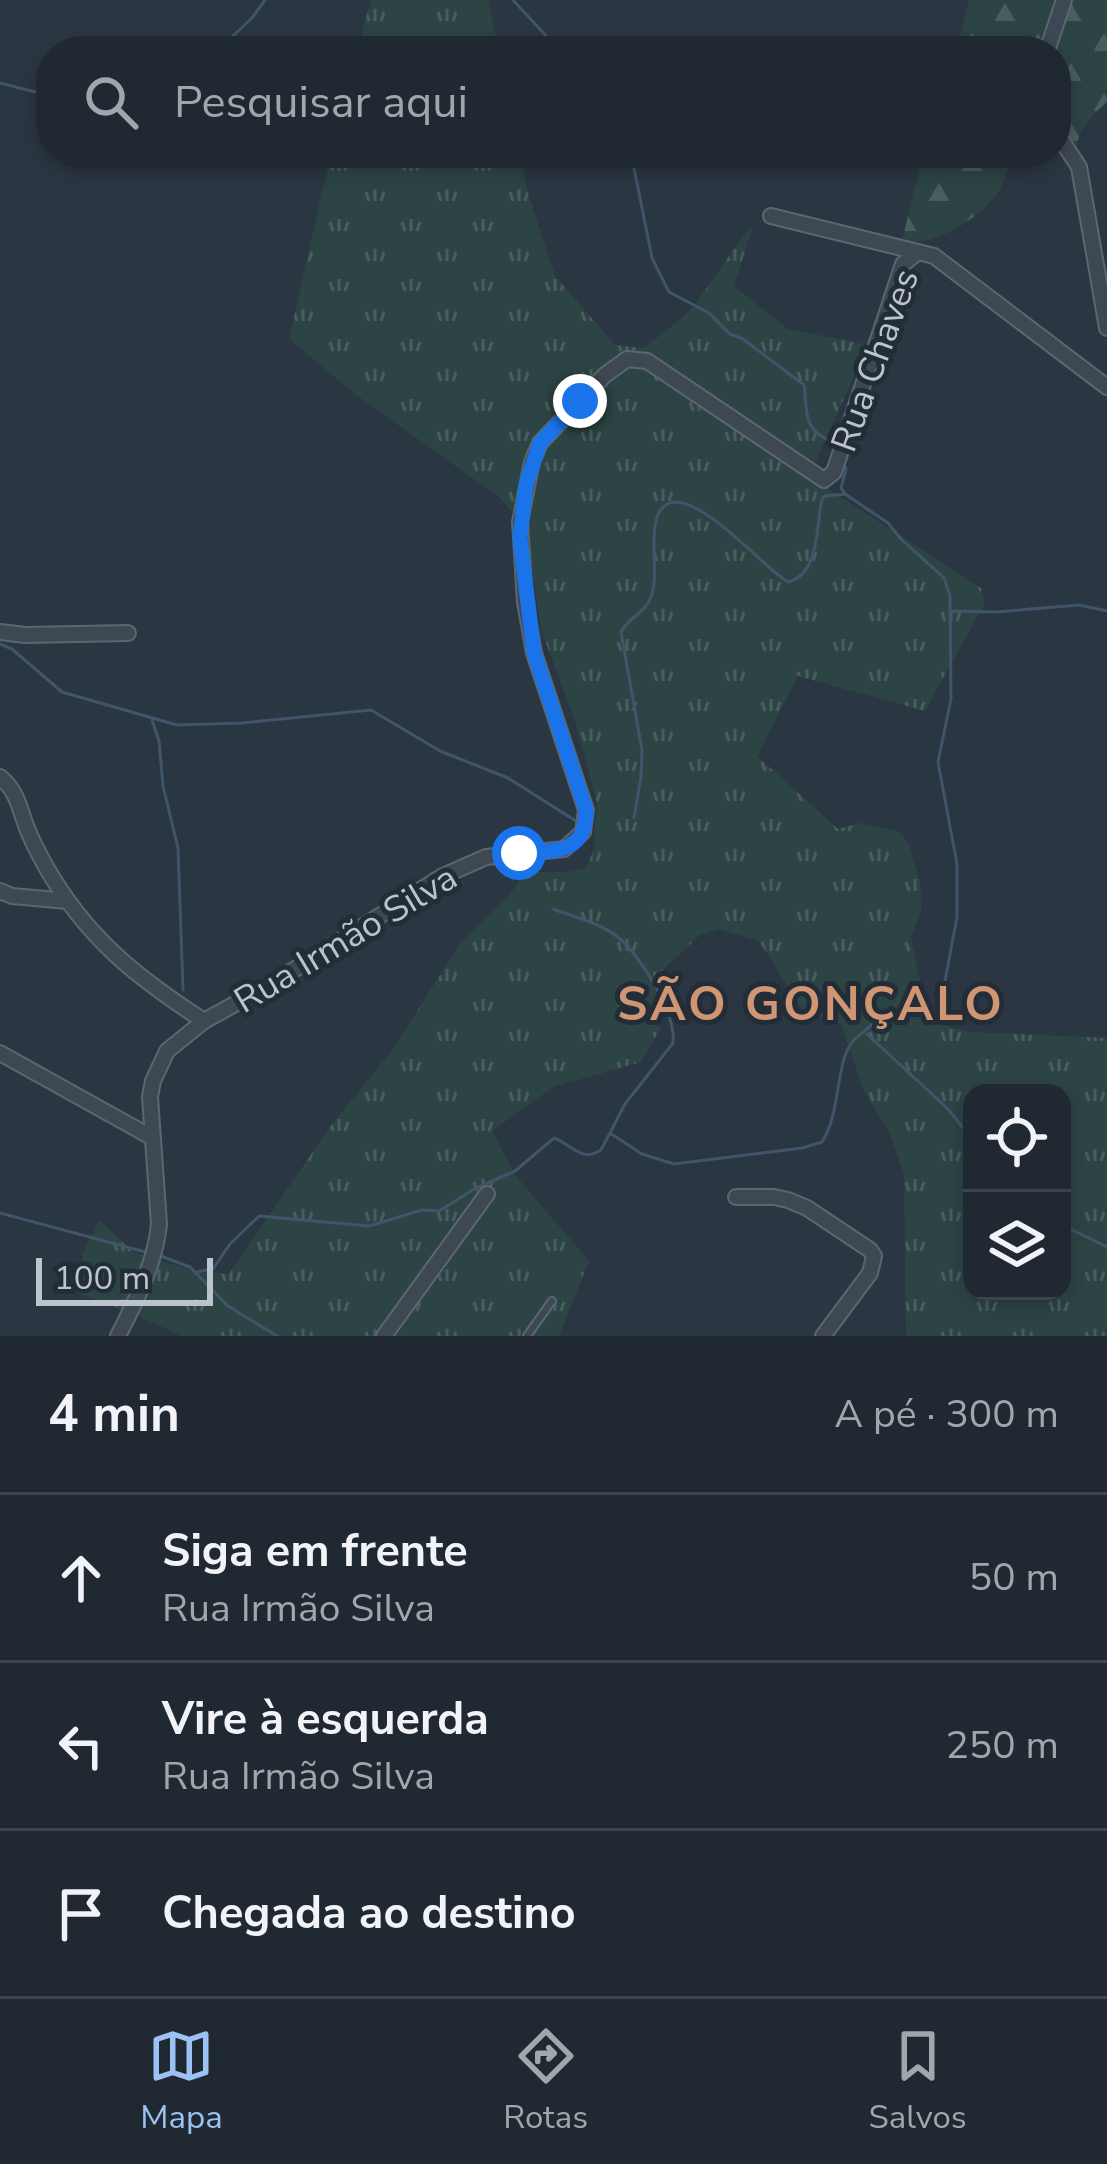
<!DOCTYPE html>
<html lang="pt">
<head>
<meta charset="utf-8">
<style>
	:root { --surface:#202832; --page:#28303a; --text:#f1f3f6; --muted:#a2a6ac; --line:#3d444d; --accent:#9bc2f2 }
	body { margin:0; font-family:"Nunito Sans",sans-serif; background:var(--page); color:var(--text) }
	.controls { position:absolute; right:36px; bottom:36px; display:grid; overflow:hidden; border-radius:24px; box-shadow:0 6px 18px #0003 }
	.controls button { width:108px; height:108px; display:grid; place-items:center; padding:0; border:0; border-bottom:3px solid var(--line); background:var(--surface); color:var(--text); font:60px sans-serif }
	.scale { position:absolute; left:36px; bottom:30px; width:177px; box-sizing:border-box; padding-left:12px; border:6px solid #bbc3cc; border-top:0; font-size:33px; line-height:42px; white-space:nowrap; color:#bbc3cc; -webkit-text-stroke:9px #222d38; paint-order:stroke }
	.stop { position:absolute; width:36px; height:36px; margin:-27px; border:9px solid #1a73e8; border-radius:50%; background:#fff }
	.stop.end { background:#1a73e8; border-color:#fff; box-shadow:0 3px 12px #0008 }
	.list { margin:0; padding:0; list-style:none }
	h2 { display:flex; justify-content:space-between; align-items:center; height:156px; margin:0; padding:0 48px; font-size:51px }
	h2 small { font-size:39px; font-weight:400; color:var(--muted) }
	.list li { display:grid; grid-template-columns:78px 1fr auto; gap:36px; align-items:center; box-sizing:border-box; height:168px; padding:0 48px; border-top:3px solid var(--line) }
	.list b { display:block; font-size:45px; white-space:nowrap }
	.list p { margin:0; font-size:39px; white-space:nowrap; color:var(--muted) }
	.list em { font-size:39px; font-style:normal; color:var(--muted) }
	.icon { flex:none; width:66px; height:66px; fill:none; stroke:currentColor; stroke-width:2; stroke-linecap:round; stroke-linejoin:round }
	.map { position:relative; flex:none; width:1107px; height:1336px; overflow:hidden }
	.search { position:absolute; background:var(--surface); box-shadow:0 6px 18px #0003; left:36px; right:36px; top:36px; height:132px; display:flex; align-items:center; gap:30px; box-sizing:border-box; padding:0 42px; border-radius:48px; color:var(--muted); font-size:45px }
	.sheet { height:660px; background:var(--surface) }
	nav { display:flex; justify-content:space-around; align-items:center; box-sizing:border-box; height:168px; border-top:3px solid var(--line); background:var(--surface); font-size:33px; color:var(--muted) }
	nav a { display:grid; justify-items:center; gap:6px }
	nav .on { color:var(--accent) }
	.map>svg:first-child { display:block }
	.grass { fill:url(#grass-tufts); fill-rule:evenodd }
	.forest { fill:url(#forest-firs) }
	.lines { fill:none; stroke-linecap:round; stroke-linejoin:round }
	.stream { stroke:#41556a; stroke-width:3 }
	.lane-casing { stroke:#5c6670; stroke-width:10 }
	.street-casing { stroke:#5c6670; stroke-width:18 }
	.lane { stroke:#3e4852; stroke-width:6 }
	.street { stroke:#3e4852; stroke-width:14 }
	.route { stroke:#1a73e8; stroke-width:15 }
	.labels { text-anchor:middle; stroke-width:10; stroke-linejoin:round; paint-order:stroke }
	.street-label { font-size:36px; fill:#bbc3cc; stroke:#222d38 }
	.district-label { font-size:48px; font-weight:bold; letter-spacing:3px; fill:#d09573; stroke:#222d38 }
</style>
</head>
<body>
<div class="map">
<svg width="1107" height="1336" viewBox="0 0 1107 1336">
	<defs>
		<pattern id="grass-tufts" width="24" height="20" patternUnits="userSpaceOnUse" patternTransform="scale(3)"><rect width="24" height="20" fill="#2d4444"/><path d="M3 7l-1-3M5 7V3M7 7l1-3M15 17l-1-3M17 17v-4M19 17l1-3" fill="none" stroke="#4a5d5e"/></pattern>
		<pattern id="forest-firs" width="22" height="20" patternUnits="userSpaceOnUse" patternTransform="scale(3)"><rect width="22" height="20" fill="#2d4444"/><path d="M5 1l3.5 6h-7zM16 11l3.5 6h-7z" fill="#4a5d5e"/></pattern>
	</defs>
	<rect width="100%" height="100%" fill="#2a3642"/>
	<path class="grass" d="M371,0H488L499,51H357Z
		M331,153H520L527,190L555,276L615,345L644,348C661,334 681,321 695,304C715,279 730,250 753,226L734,286L788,329L868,345L809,476L981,588L985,603L925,711L798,676L757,756L838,829L859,823L898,831L908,842L920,882L921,912L911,937L922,993L910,1012L956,1029L971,1032L1107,1038V1336H906L904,1174L890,1134L864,1091L841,1024L803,1010L759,941L719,929L700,935L654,978L660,1029L641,1062L553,1087L492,1131L515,1175L589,1261L559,1336H181L137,1315L69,1290L84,1275L82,1255L100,1220L133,1252L194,1271L229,1274L329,1128L394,1048L459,945L510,895L521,878L519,872H568L586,868L595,847L594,831L597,804L576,724L541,629L526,527L499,497L359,397L289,339ZM972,1093H1062V1291H972Z"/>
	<path class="forest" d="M969,0H1107V102C1092,116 1077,129 1077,151L1070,157L1056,147V51H957Z
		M923,153H1014C1008,164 1005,179 1000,189C983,218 934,247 902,241Z"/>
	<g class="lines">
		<path class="stream" d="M513,0L560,51
			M217,51L252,18L265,0
			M0,83L51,96
			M631,153L652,258L669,292L709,313L730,334L743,339L804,385C807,403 803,424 820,435C826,439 832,442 837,448
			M843,462L846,469L841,488L844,492
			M951,611L996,612L1079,605L1107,611
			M0,644L12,649L62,692L177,725L242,723L371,710L440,751L508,778L576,821
			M152,720L159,741L163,786L178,848L183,990
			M867,1034L948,1109L972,1139
			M610,1133L642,1154L674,1164L802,1148L822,1142C841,1114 835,1062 853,1041C859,1034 868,1030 874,1022H888L912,1011L928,1019L938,1018L957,917V864L938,762L951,699L950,596L944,578L901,539L888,523L845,494L825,496L822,499C816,526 820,574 788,582C766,572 672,458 656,521C650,545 659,574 651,597C646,612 628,618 621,632L642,750L641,777L634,818
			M0,1213L149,1253
			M1062,1225L1107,1247
			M158,1255L190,1267L228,1306L277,1336
			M196,1272L213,1269L230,1244L259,1216L369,1226L422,1210L439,1211L476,1188L515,1171L554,1138C571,1144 581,1163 601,1150L625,1104L673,1043C676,1013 640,953 615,935C597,922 574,917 553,909"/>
		<defs>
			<path id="lane" d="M527,1336L552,1301"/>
			<path id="street" d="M1047,51L1064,0
				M1056,132L1079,167L1107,328
				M771,216L918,252
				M0,632L25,635L128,633
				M0,777C19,792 20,813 29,833C34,845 40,856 46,867C87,938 136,977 204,1021
				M0,891L12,896L68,901
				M0,1053L151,1137
				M736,1197H774L788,1200L807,1208L870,1250L874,1256L870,1273L823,1336
				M118,1336C136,1300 155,1265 159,1224L150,1097L153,1081L167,1051L204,1021L268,986L441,877L486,857L564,849L583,832L586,810L534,653L525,602L520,522L532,462L540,443L605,375L627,359L647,361L824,480L834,472L903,264L918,252L934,256L1107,387
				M384,1336L487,1194"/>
		</defs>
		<use href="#lane" class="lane-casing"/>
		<use href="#street" class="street-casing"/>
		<use href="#lane" class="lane"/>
		<use href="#street" class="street"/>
	</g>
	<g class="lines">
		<path class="route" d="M519,853C552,851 587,855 586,810L534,653L520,538L526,485L540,443L580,401"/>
	</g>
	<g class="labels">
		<g class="street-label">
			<text transform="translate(874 360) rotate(-70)" y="13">Rua Chaves</text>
			<text transform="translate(345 938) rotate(-31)" y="13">Rua Irmão Silva</text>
		</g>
		<g class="district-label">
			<text x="811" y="1020">SÃO GONÇALO</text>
		</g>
	</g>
</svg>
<div class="controls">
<button><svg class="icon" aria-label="locate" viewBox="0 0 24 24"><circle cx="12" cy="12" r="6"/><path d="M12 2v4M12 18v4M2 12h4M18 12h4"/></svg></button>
<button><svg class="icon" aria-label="layers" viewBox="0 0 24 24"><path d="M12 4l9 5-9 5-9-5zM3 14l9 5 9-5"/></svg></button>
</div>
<div class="scale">100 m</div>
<div class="stop" style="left:519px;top:853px"></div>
<div class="stop end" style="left:580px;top:401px"></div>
<div class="search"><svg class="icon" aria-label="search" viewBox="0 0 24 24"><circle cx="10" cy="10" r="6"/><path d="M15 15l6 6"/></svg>Pesquisar aqui</div>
</div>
<section class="sheet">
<h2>4 min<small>A pé · 300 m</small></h2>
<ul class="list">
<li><svg class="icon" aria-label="ahead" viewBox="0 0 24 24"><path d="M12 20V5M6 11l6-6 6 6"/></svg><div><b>Siga em frente</b><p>Rua Irmão Silva</p></div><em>50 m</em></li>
<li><svg class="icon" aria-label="left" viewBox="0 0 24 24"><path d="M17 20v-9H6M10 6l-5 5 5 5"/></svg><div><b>Vire à esquerda</b><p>Rua Irmão Silva</p></div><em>250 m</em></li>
<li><svg class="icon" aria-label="arrive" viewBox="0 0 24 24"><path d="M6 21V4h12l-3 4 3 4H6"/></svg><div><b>Chegada ao destino</b></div></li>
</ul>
</section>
<nav>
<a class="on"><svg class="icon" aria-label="map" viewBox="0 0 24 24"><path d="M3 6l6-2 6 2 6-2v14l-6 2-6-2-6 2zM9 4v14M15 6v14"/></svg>Mapa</a>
<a><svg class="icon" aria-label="directions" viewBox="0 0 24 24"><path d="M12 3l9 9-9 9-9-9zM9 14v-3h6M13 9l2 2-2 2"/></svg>Rotas</a>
<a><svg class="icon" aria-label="saved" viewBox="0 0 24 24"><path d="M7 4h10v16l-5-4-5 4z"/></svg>Salvos</a>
</nav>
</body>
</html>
